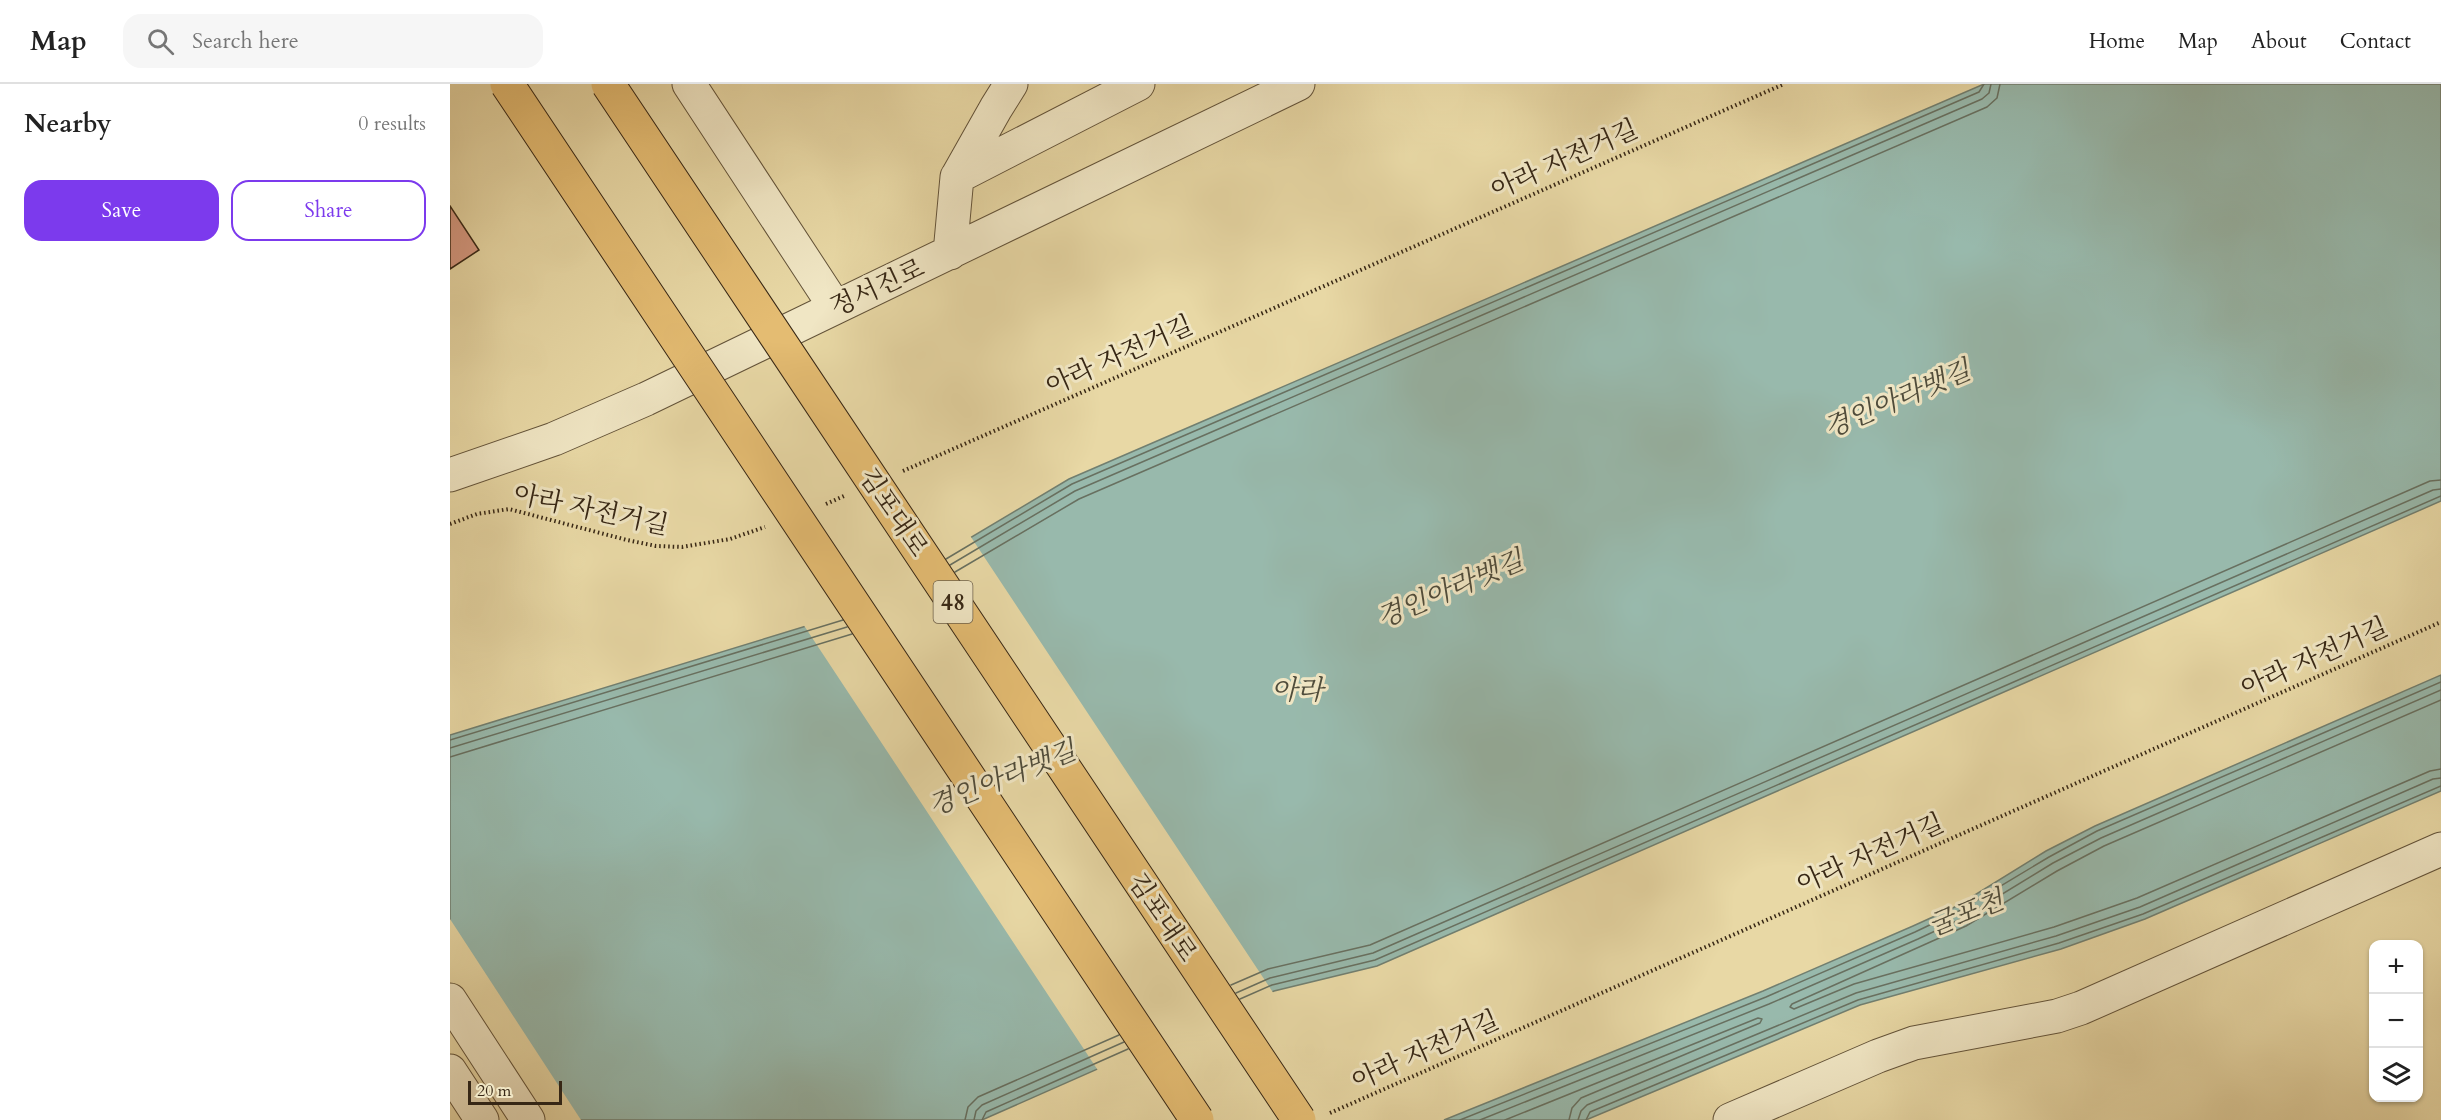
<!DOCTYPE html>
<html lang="en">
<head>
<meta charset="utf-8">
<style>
	:root { --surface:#fff; --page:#f6f6f6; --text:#222; --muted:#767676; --line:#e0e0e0; --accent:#7c3aed }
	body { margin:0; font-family:Cardo,"Noto Serif KR",serif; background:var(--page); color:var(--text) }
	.controls { position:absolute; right:18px; bottom:18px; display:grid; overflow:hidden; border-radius:12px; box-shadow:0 2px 4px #0004 }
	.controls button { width:54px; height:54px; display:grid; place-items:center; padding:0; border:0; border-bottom:2px solid var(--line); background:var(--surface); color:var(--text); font:30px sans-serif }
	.scale { position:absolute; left:18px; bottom:15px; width:94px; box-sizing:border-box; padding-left:6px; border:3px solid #372715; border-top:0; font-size:16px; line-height:21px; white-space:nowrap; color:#372715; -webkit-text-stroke:4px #f0e6c4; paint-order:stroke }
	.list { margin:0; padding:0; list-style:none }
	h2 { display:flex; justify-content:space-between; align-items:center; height:78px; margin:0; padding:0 24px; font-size:26px }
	h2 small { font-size:20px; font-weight:400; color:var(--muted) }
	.actions { display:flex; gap:12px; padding:18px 24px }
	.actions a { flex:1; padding:14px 0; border:2px solid var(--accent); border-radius:18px; text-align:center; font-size:21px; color:var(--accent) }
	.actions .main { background:var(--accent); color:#fff }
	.icon { flex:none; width:33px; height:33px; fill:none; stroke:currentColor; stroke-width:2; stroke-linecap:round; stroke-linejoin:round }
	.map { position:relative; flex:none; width:1991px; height:1036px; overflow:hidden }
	header { display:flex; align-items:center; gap:36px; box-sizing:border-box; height:84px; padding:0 30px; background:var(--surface); border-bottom:2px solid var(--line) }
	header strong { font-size:28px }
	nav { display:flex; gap:33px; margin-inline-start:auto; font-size:21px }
	.search { width:420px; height:54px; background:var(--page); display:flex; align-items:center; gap:15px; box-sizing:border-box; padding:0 21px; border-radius:18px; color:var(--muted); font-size:22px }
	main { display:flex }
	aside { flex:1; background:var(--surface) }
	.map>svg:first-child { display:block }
	.water { fill:#98b9ac; stroke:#717f70; stroke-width:1.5 }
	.pier { fill:#e8d8a5 }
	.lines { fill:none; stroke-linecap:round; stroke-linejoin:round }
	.shore { stroke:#687060; stroke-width:1.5 }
	.building { fill:#d69981; stroke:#372715; stroke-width:1.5 }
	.minor-casing { stroke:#635339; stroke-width:35 }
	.path { stroke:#372715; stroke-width:4; stroke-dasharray:1.5 3; stroke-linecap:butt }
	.minor { stroke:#f0e6c4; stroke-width:33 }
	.major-bridge-casing { stroke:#372715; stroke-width:35; stroke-linecap:butt }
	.major-bridge { stroke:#e4bc72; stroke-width:33 }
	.labels { text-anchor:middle; stroke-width:6; stroke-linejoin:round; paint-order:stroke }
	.shield { fill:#f0e6c4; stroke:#6e604a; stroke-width:1.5 }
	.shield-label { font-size:24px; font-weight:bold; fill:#372715 }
	.street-label { font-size:26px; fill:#372715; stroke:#f0e6c4 }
	.water-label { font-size:27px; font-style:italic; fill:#4f4c3b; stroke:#f0e6c4 }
</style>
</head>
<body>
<header>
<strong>Map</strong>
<div class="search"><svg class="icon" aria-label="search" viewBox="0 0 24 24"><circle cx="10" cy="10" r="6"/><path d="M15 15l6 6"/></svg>Search here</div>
<nav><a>Home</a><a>Map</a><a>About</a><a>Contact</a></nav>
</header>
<main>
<aside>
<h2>Nearby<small>0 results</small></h2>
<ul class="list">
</ul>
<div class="actions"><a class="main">Save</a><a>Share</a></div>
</aside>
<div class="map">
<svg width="1991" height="1036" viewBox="0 0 1991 1036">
	<rect width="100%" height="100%" fill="#e8d8a5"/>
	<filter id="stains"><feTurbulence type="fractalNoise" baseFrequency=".00333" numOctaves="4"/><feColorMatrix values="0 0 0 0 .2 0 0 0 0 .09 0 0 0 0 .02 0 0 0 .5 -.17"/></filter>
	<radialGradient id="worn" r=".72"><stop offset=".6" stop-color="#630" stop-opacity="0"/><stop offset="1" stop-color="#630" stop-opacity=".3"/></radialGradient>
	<path class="water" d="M1534,0H1991V417L927,882L824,907L532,1036H0V651L389,532L619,395Z
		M1991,591V707L1695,835L1611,865L1410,921L1136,1036H994L1313,907L1463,842L1507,822L1596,767L1645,742Z"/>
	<path class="pier" d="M519,450L824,910L649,988L353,540L388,529Z
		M0,835L131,1036H0Z"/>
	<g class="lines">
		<path class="shore" d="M496,475L622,400L1529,8L1534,0
			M500,481L625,407L1532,15L1539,9L1541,0
			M505,488L629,415L1537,23L1547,14L1550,0
			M1991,616L1654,762L1607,787L1516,842L1342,920L1340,923L1344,925L1404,900L1604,843L1687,814L1980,687L1991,685
			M0,656L393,536
			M0,664L397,543
			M0,673L402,550
			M781,901L818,885L920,861L1980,397L1991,396
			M786,909L820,894L923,869L1983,406L1991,405
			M790,915L822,901L925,876L1991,412
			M515,1036L518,1023L528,1013L669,951
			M524,1036L526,1027L532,1021L674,958
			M532,1036L536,1028L678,965
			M1010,1036L1316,913L1465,848L1509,827L1599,773L1647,747L1991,598
			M1030,1036L1319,920L1468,855L1513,834L1603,779L1651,754L1991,606
			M1055,1036L1308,934L1312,935L1310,939L1131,1014L1122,1024L1119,1036
			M1128,1036L1131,1027L1137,1021L1406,909L1606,852L1690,823L1983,695L1991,694
			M1136,1036L1140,1028L1408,916L1609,859L1693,830L1991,702"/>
	</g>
	<path class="building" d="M0,122L29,166L0,185Z"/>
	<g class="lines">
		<defs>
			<path id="minor" d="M239,0L385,223
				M507,93L546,24L561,0
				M500,169L507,93L688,0
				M0,391L104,355L196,315L848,0
				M0,916L78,1036
				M0,987L32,1036
				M1280,1036L1428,972L1464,959L1607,932L1631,924L1991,765"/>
		</defs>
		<use href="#minor" class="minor-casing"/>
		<path class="path" d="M453,387L1334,0
			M376,420L394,412
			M0,440L27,430L59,425L177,456L206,462L232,463L280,455L315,443
			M880,1029L1991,538"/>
		<use href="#minor" class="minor"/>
		<defs>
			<path id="major-bridge" d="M57,0L747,1036
				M158,0L849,1036"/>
		</defs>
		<use href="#major-bridge" class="major-bridge-casing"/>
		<use href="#major-bridge" class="major-bridge"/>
	</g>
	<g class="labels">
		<rect class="shield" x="483.5" y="497" width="39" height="42" rx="4.5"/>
		<g class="shield-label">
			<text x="503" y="526">48</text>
		</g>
		<g class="street-label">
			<text transform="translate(1114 75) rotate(-24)" y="9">아라 자전거길</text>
			<text transform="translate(427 203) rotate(-25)" y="9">정서진로</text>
			<text transform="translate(669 271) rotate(-24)" y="9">아라 자전거길</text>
			<text transform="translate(141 425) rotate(12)" y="9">아라 자전거길</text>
			<text transform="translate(444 428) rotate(56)" y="9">김포대로</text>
			<text transform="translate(1864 573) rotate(-24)" y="9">아라 자전거길</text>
			<text transform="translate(1420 769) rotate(-24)" y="9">아라 자전거길</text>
			<text transform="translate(713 833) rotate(56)" y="9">김포대로</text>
			<text transform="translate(975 966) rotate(-24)" y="9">아라 자전거길</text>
		</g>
		<g class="water-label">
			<text transform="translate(1447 315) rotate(-23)" y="9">경인아라뱃길</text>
			<text transform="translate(1000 505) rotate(-23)" y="9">경인아라뱃길</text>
			<text x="847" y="615">아라</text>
			<text transform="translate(552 694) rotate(-22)" y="9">경인아라뱃길</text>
			<text transform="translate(1516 829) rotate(-22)" y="9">굴포천</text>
		</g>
	</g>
	<rect width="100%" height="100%" filter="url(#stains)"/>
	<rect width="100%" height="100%" fill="url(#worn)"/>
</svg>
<div class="controls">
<button>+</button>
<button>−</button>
<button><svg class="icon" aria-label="layers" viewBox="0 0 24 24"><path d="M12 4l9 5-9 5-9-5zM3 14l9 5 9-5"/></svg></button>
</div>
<div class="scale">20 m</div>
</div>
</main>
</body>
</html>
